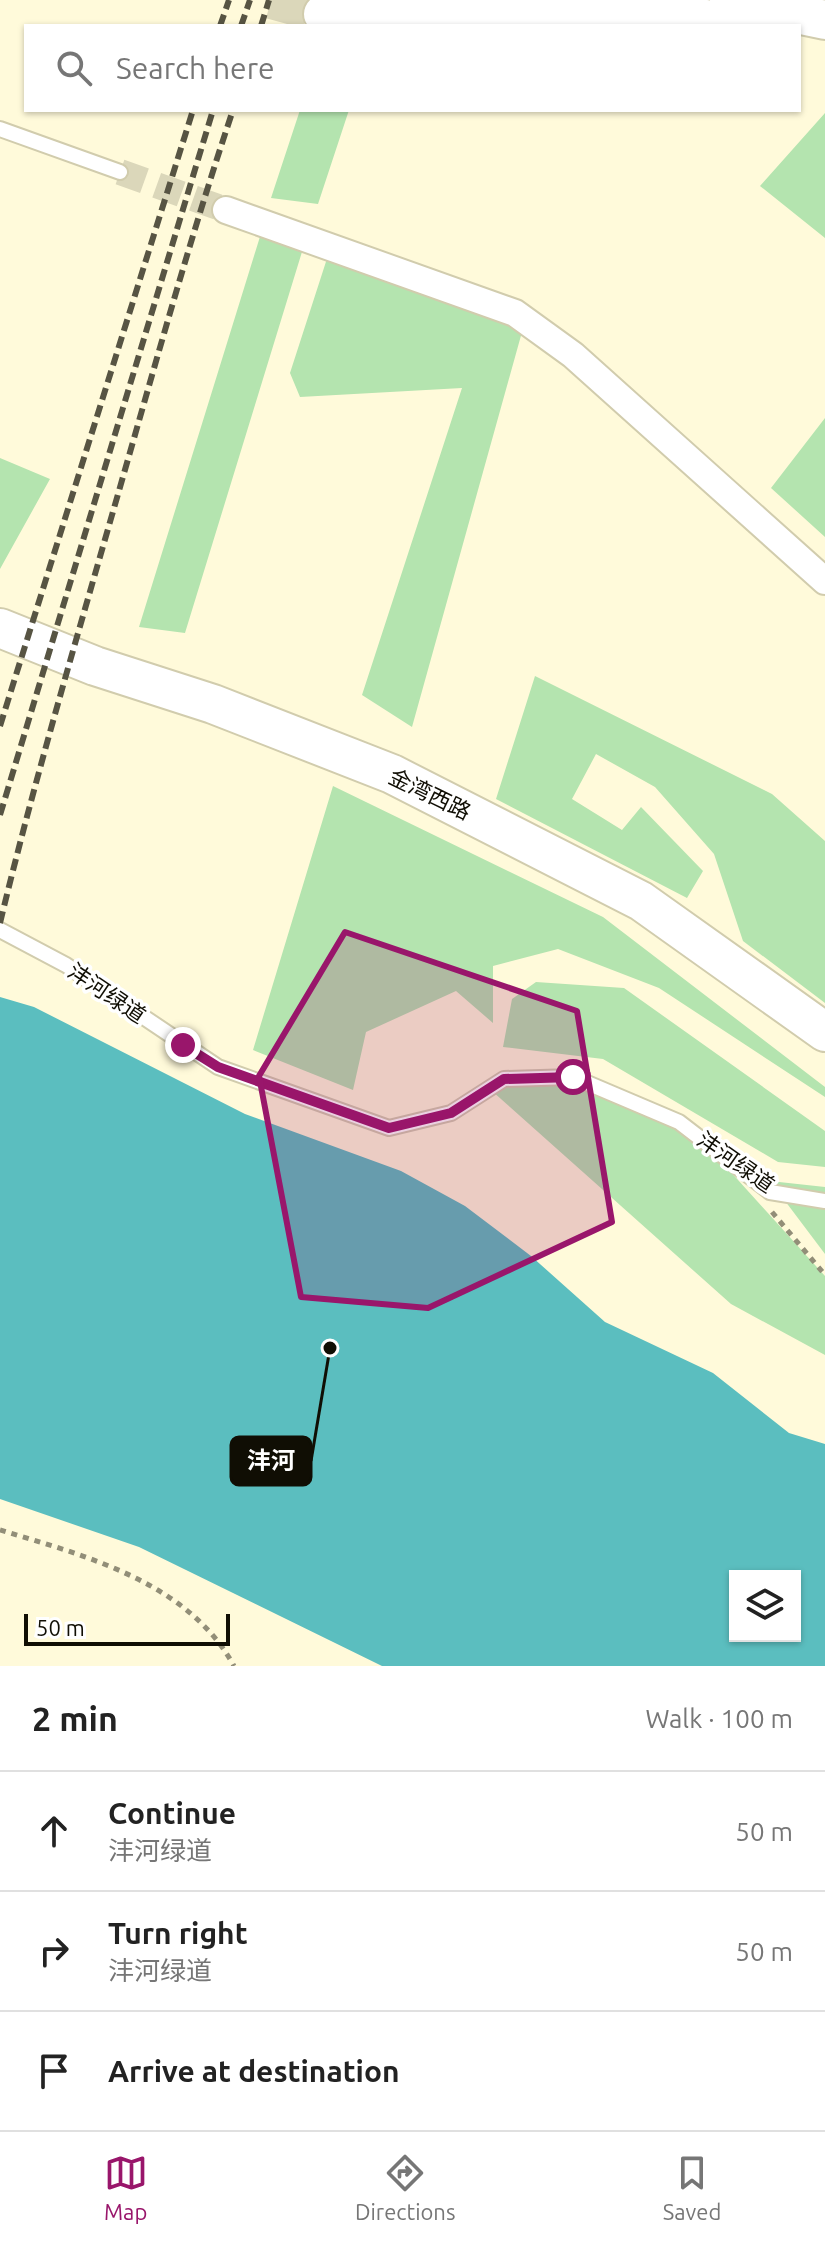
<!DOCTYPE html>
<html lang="en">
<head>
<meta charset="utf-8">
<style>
	:root { --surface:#fff; --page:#f2f2f2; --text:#222; --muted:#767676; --line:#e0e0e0; --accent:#99166b }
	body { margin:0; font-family:Ubuntu,"Noto Sans SC",sans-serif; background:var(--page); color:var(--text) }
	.controls { position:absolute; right:24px; bottom:24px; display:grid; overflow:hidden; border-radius:0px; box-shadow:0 2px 6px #0004 }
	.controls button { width:72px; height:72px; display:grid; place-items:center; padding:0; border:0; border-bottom:2px solid var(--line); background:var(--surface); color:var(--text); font:40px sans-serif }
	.scale { position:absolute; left:24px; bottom:20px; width:206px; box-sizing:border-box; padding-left:8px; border:4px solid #100e04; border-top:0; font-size:22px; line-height:28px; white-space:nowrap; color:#100e04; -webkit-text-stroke:6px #fff; paint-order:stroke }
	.stop { position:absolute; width:24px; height:24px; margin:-18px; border:6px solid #99166b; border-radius:50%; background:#fff }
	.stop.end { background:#99166b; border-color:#fff; box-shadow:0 2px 8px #0008 }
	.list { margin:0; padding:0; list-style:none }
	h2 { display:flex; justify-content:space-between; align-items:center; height:104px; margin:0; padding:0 32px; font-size:34px }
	h2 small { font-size:26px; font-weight:400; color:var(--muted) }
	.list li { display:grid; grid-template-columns:52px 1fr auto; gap:24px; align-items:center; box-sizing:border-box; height:120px; padding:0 32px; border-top:2px solid var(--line) }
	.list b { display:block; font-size:30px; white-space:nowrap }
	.list p { margin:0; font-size:26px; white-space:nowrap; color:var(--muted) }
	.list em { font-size:26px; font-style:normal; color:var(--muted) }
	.icon { flex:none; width:44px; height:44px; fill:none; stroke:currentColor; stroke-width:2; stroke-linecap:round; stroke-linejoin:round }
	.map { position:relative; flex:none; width:825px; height:1666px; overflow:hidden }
	.search { position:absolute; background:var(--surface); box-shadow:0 2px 6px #0004; left:24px; right:24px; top:24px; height:88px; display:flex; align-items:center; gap:20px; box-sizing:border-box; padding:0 28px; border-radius:0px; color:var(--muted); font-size:30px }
	.sheet { height:464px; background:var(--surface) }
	nav { display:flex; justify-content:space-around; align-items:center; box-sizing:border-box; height:112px; border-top:2px solid var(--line); background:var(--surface); font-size:22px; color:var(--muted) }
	nav a { display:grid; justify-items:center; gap:4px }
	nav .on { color:var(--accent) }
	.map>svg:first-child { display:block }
	.green { fill:#b4e4af }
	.water { fill:#5bbebf; fill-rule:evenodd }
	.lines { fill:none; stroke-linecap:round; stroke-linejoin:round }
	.street-tunnel { stroke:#dbd7ba; stroke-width:26; stroke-dasharray:26 13; stroke-linecap:butt }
	.secondary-tunnel { stroke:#dbd7ba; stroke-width:38; stroke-dasharray:38 19; stroke-linecap:butt }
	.lane-casing { stroke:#d1ccad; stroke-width:18 }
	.street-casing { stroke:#d1ccad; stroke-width:30 }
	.secondary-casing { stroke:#d1ccad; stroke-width:42 }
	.path { stroke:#928e78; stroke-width:5; stroke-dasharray:6 6; stroke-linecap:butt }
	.lane { stroke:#fff; stroke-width:14 }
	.street { stroke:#fff; stroke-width:26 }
	.secondary { stroke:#fff; stroke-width:38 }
	.rail { stroke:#575443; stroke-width:6; stroke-dasharray:12 6; stroke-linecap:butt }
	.route { stroke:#99166b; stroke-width:10 }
	.marked { fill:#99166b; fill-opacity:0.2; stroke:#99166b; stroke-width:6; stroke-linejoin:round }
	.labels { text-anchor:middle; stroke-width:7; stroke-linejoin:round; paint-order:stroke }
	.street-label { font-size:22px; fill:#100e04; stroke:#fff }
	.leader { fill:none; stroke:#100e04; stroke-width:3 }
	.callout-dot { fill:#100e04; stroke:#fff; stroke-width:3 }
	.callout { fill:#100e04; stroke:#100e04; stroke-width:3 }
	.callout-label { font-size:24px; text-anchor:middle; font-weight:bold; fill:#fff }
</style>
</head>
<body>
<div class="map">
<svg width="825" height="1666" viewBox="0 0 825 1666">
	<rect width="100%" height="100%" fill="#fffada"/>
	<path class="green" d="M300,110H349L318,204L271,198Z
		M825,113V238L760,186Z
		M267,214L309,229L185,633L139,627Z
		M333,240L527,314L412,727L362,695L462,388L300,397L290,373Z
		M825,418V537L771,488Z
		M0,458L50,479L0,569Z
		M535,676L772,794L825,841V1003L743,941L714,854L655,787L596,754L572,799L622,830L641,807L703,871L687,898L496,799Z
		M333,786L603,917L825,1087V1097L659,988L558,949L493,966V1023L456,991L366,1032L353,1090L253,1050Z
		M536,982L624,988L825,1131V1167L778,1162L603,1059L503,1047L512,999Z
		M564,1068L691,1128L825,1276V1355L731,1304L483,1083Z
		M770,1181L825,1187V1254Z"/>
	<path class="water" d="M0,997L34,1007L245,1114L401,1171L465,1206L531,1256L605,1322L713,1373L789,1433L825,1444V1666H382L139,1547L0,1499ZM735,1576H795V1636H735Z"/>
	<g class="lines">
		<path class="street-tunnel" d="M120,172L226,210"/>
		<path class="secondary-tunnel" d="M271,0L323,14"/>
		<defs>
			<path id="lane" d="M0,129L120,172
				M0,930L66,965L218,1067L389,1128L451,1113L504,1079L573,1077L679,1122L770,1192L825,1201"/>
			<path id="street" d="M226,210L515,313L573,355L825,581"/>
			<path id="secondary" d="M729,0L825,20
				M323,14L686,15L739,26
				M0,628L95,666L213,704L392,774L641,901L825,1032"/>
		</defs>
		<use href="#lane" class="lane-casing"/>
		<use href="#street" class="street-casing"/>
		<use href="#secondary" class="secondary-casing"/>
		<path class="path" d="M772,1212L825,1275
			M0,1530C86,1556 188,1582 234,1666"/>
		<use href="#lane" class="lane"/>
		<use href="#street" class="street"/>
		<use href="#secondary" class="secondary"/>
		<path class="rail" d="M220,26L229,0
			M241,26L250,0
			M261,26L269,0
			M0,726L193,110
			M0,815L213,110
			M0,923C33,786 73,651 112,515C151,380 188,244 233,110"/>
	</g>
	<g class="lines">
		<path class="route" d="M183,1045L218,1067L389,1128L451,1113L504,1079L573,1077"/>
	</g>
	<path class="marked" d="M345,932L577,1011L612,1222L428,1308L301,1297L259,1076Z"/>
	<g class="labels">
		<g class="street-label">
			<text transform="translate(430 794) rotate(26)" y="8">金湾西路</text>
			<text transform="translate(107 993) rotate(34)" y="8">沣河绿道</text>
			<text transform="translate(736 1162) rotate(35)" y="8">沣河绿道</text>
		</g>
	</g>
	<path class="leader" d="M330 1348L311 1461"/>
	<circle class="callout-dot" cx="330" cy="1348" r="8"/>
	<rect class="callout" x="231" y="1437" width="80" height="48" rx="8"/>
	<g class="callout-label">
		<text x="271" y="1469">沣河</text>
	</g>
</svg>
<div class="controls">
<button><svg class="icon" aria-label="layers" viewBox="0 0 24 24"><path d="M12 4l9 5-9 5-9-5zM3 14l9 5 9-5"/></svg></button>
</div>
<div class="scale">50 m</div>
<div class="stop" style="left:573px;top:1077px"></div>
<div class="stop end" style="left:183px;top:1045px"></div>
<div class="search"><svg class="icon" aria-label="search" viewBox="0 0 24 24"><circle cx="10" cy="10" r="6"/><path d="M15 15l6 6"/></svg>Search here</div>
</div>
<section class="sheet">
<h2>2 min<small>Walk · 100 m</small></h2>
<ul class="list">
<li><svg class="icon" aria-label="ahead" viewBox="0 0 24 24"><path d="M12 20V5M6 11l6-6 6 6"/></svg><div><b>Continue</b><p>沣河绿道</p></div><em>50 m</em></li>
<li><svg class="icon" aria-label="right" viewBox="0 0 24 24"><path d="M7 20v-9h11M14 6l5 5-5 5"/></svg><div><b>Turn right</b><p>沣河绿道</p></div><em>50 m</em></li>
<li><svg class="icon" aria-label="arrive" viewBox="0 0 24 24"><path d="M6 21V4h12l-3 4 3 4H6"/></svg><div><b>Arrive at destination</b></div></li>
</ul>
</section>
<nav>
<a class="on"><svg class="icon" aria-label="map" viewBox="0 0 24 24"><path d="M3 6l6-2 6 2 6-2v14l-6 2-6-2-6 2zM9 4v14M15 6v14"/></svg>Map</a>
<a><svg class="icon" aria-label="directions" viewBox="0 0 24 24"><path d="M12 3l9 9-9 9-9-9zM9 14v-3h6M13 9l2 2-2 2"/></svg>Directions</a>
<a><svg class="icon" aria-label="saved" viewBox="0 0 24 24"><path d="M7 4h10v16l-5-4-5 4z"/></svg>Saved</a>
</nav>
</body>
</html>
